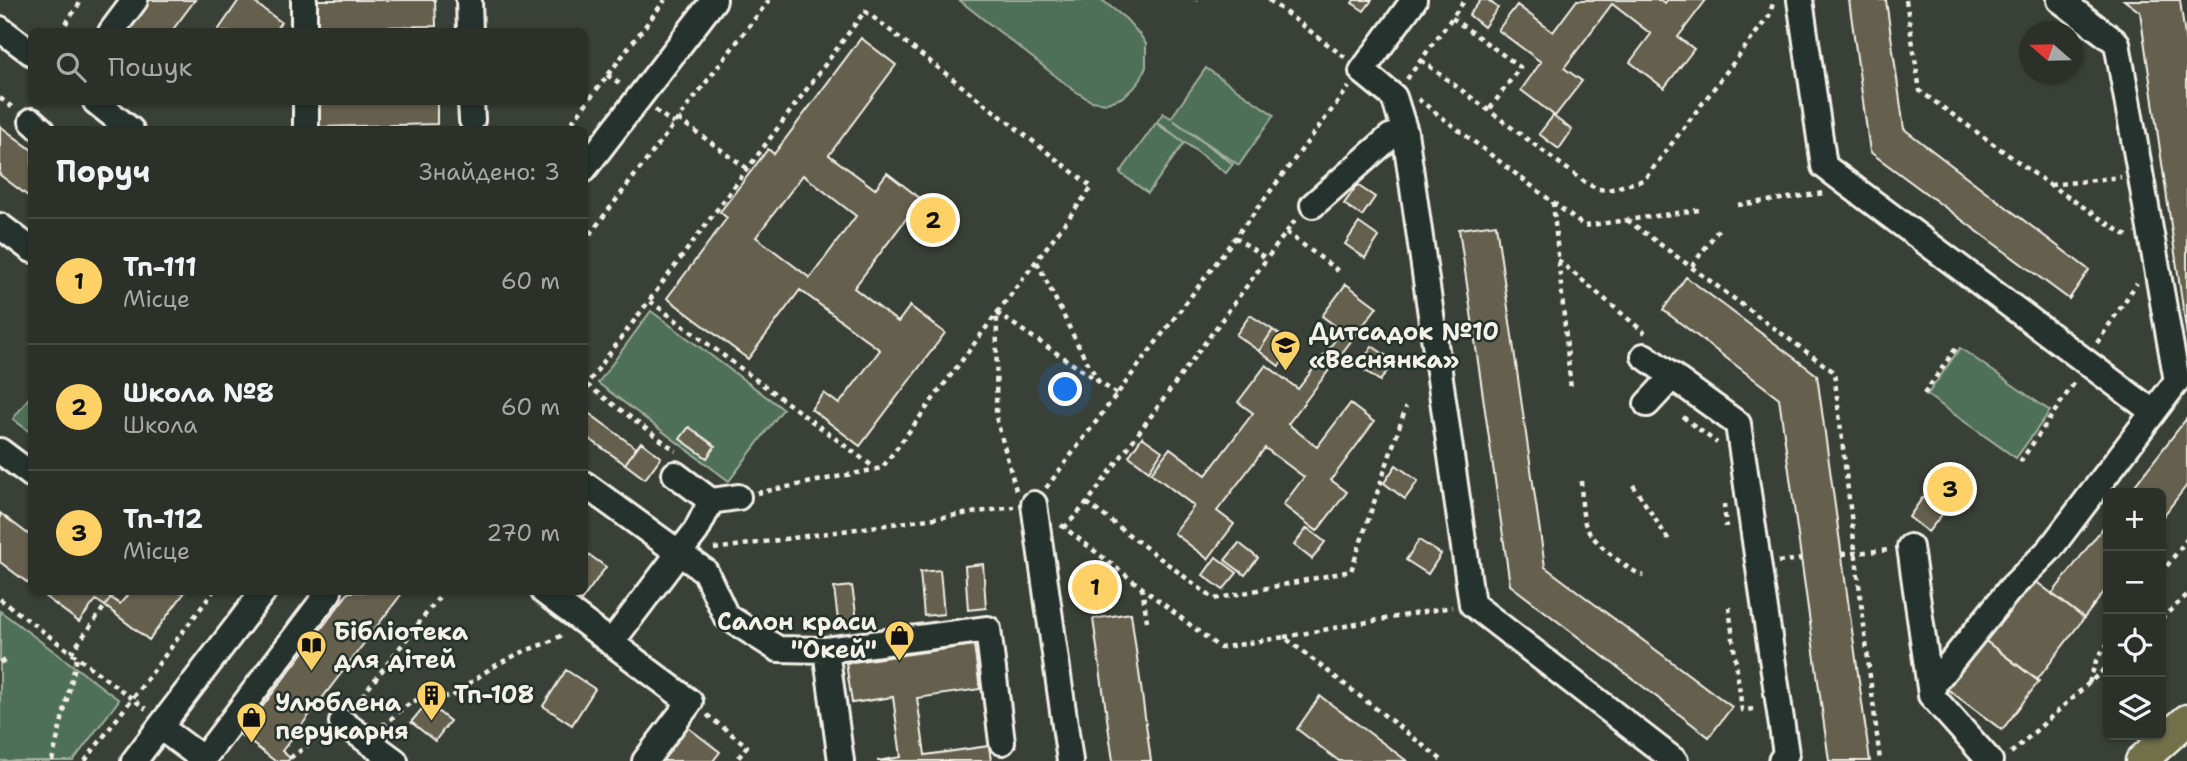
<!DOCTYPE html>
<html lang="uk">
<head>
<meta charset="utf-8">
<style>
	:root { --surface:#2b3029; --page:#333831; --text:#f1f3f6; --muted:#a6a9a8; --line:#474b46; --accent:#ffd166 }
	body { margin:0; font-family:"Shantell Sans",sans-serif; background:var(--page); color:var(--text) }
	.controls { position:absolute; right:21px; bottom:21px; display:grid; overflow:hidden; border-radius:10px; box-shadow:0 2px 5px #0004 }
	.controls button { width:63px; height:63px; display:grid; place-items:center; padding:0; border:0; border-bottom:2px solid var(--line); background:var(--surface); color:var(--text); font:35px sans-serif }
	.compass { position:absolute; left:2019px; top:21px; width:63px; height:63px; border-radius:50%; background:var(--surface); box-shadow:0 2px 5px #0004; rotate:290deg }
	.you { position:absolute; left:1066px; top:390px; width:24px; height:24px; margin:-18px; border:5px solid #fff; border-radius:50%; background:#1a73e8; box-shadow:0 0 0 10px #1a73e833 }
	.badge { display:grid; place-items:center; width:46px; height:46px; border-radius:50%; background:var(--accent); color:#111; font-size:23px; font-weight:700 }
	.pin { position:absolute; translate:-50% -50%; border:4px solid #fff; box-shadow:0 2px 7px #0006 }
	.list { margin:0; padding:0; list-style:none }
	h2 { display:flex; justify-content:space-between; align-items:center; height:91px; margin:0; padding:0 28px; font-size:30px }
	h2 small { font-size:23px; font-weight:400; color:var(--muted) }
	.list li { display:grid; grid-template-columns:46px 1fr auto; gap:21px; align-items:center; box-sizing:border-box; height:126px; padding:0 28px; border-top:2px solid var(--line) }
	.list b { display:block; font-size:26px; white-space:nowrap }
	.list p { margin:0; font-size:23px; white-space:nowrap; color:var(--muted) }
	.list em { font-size:23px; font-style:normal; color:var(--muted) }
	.icon { flex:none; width:38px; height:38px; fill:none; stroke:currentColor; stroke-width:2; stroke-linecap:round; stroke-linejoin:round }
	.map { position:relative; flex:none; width:2187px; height:761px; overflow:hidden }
	.search { position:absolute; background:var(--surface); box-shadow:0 2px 5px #0004; left:28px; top:28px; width:560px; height:77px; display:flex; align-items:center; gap:18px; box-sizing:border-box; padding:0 24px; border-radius:10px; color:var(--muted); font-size:26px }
	.panel { position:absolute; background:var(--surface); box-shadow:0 2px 5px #0004; left:28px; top:126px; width:560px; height:469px; border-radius:10px }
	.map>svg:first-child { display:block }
	.green { fill:#507059; stroke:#a2b0a0; stroke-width:2 }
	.building { fill:#65604e; stroke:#f4f1e8; stroke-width:2; fill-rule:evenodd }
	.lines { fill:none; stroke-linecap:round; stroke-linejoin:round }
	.minor-casing { stroke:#f4f1e8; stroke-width:30 }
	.major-casing { stroke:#f4f1e8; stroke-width:35 }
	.path { stroke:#f4f1e8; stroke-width:4.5; stroke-dasharray:5 5; stroke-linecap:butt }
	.minor { stroke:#26332d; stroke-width:24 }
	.major { stroke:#71704a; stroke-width:30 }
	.labels { text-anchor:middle; stroke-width:5; stroke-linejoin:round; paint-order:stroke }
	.poi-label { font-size:24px; font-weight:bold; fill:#f4f1e8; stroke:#26332d; text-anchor:start }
</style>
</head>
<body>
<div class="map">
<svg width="2187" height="761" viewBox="0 0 2187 761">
	<rect width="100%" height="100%" fill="#394037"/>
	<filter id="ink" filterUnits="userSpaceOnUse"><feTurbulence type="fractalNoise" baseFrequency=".0143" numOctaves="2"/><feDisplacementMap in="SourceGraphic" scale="14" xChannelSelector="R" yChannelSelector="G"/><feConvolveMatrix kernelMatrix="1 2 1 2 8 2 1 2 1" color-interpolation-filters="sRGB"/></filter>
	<g filter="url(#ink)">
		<path class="green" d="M959,0H1102L1126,19L1141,36L1146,44V67L1141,79L1134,88L1121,98L1107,103L1091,101L1072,89Z
			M1206,68L1274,115L1239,165L1173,120L1233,164L1226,173L1157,122L1163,113L1171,118Z
			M1156,123L1184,143L1148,193L1120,173Z
			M651,311L783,409L729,481L598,383Z
			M1960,348L2050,411L2016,458L1927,395Z
			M31,395V433L13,419Z
			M0,611L119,700L73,761H0Z"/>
		<path class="building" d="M149,0H195L171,32H124Z
			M239,0H251L281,22L274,32H217Z
			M316,0H435L436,26L381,27L382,32H357V27L317,28Z
			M1354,0H1372L1364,11L1352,3Z
			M1481,0H1488L1498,8L1484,27L1469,15Z
			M1577,0H1660L1665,3L1667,0H1706L1678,37L1694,49L1664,88L1630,62L1651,34L1612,4L1564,68L1582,81L1555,116L1521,90L1541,62L1498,30L1517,5L1553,32Z
			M1849,0H1886L1904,129L2089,270L2069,299L1870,152Z
			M2124,0H2180L2187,52V336L2140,12Z
			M861,38L896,65L829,155L875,189L887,173L921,199L854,288L898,322L910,306L945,333L860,446L811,409L824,393L839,404L880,350L800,290L748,359L667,298L727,218L720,212L768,149L774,154ZM803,175L856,216L810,278L756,237Z
			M319,102H437V124L320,127Z
			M1553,116L1572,130L1559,149L1539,134Z
			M0,126L32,150V199L0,175Z
			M1357,185L1375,197L1362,216L1344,204Z
			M1359,223L1379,237L1365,258L1345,244Z
			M1496,224L1545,567L1732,707L1709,737L1510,585L1459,229Z
			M1686,277L1817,375L1870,761H1829L1779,398L1663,310Z
			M1346,284L1377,307L1288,424L1317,447L1350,404L1374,422L1331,480L1347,492L1317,531L1283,505L1304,477L1265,448L1217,511L1234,524L1208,559L1174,533L1194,506L1151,473L1170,448L1206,475L1253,413L1238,402L1266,365L1298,389L1342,331L1322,316Z
			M1250,315L1273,330L1259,351L1236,335Z
			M1273,330L1294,345L1279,366L1259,351Z
			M1372,346L1394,361L1380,381L1359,366Z
			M586,411L636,448L625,464L584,435Z
			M2187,418V485L2161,519V493H2129Z
			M689,427L715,446L707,458L680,439Z
			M1142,437L1162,451L1149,471L1129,456Z
			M641,442L661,457L645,479L625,464Z
			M1396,465L1418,481L1405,499L1384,483Z
			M1950,473L1966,485L1950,506L1934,493Z
			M1923,497L1944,512L1928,532L1909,517Z
			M0,513L32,537V586L0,562Z
			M2108,521V587L2084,618L2052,594Z
			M1307,528L1325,542L1312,559L1294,545Z
			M1419,540L1441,554L1428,574L1406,560Z
			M1239,543L1258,558L1245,575L1225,560Z
			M584,551L606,567L581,601L568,592H584Z
			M1216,557L1237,573L1223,590L1203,575Z
			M983,564L986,608L968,610L965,566Z
			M940,570L944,614L924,616L920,572Z
			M1101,572L1105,600L1088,602L1084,574Z
			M2030,577L2084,618L2037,680L1983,639Z
			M852,586L858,626L839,628L834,588Z
			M39,592H103L111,598L105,606L96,600L79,622Z
			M130,592H185L149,640L105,606L111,598L120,604Z
			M349,592H403L282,751L290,758L288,761H275L241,735Z
			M1131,613L1151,761H1113L1093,619Z
			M1979,636L2039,681L2002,730L1942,685Z
			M974,645L980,689L917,698L925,755L989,746L991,761H877L901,757L893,697L852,703L846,663Z
			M566,670L595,689L572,725L543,706Z
			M1320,696L1407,761H1339L1297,729Z
			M427,703L450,721L435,741L411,722Z
			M686,726L720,752L713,761H660Z"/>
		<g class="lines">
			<defs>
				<path id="minor" d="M304,0V32
					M469,0L470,32
					M1414,0L1362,71L1394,97L1405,132L1472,604L1675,761
					M1800,0L1824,166L2153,412
					M0,29L32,53
					M111,32L135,0
					M96,102L131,130
					M306,102V130
					M471,102L472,120
					M32,121L42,130
					M584,169L714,0
					M1313,205L1390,137L1405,132
					M0,226L32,250
					M1644,356L1738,424L1786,754L1781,761
					M1647,404L1673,376
					M0,451L32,475
					M675,474L711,501
					M584,484L679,553L611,643
					M738,497L711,501L696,531L679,553L705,571L726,616L778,649L826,650L841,761
					M1034,504L1070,761
					M1910,547L1931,695
					M544,592L690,702L645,761
					M826,650L988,629L1002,742
					M342,722L395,761
					M160,727L203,759L329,592
					M134,761L263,592
					M1990,761L1931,695L1935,682L2010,589L2050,549L2177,381L2117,43L2060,0"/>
				<path id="major" d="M2141,761L2187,720"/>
			</defs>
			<use href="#minor" class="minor-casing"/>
			<use href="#major" class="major-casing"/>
			<path class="path" d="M1269,0L1347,59
				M1906,0L1920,91L2050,185L2127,236
				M1196,1V0
				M1452,18L1520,67L1489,110
				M60,32L82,0
				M1421,60L1586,183L1598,189L1608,190L1644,180L1769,16L1774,0
				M607,75L623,86
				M1407,79L1465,0
				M0,98L13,108
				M1418,99L1584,226L1699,210
				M655,110L674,124
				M678,119L748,169
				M566,130L665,0
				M2050,185L2121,177
				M1553,202L1571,390
				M1738,205L1824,193
				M1627,220L1834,372L1880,761
				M1286,232L1341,273
				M1235,237L1267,259
				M584,242L769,0
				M1558,260L1645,333
				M1037,262L1081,351L1099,382
				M1692,266L1721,226
				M650,301L875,468
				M2097,343L2137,283
				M587,385L676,451
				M584,388L865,11L1092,187L997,313L996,417L1016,490
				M1924,394L1956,348
				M1683,417L1717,443
				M2020,462L2075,382
				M1581,481C1582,495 1581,514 1586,526C1592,542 1629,571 1644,576
				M1633,485L1670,542
				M1046,488L1349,87
				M757,493L882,468L997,313L1117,394
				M1087,503L1214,599L1351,571L1406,407
				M1724,504L1726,527
				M1061,525L1220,648L1284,637L1443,761
				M1064,528L1087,503L1296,219
				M714,549L1014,507
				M1842,554L1890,550
				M1778,562L1801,559
				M2161,574L2187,539
				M1142,587L1147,621
				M111,598V592
				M0,599L146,709
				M1729,607L1742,710L1757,709
				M2161,619L2187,595
				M1284,637L1452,607
				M71,653L105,606
				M0,662L8,660
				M2089,683L2097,658L2108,644
				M356,704L443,592
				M707,715L747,746L736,761
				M382,724H386C408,702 420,693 452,697C471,682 490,667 512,657C529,648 546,645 562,635
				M2011,753L2108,666
				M290,758L324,734
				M52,761L77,658
				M85,761L213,592"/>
			<use href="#minor" class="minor"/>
			<use href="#major" class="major"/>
		</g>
	</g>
	<defs>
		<symbol id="school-pin" viewBox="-11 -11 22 30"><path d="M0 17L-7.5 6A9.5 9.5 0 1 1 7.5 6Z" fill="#ffd166" stroke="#26332d"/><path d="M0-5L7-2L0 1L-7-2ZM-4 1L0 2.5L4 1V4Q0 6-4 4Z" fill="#111"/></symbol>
		<symbol id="shop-pin" viewBox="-11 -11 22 30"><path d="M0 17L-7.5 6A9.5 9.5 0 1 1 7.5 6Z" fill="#ffd166" stroke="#26332d"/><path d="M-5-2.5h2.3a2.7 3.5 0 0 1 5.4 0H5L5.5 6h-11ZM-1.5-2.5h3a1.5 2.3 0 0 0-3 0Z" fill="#111"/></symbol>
		<symbol id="library-pin" viewBox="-11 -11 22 30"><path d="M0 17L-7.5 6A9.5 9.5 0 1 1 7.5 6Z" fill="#ffd166" stroke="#26332d"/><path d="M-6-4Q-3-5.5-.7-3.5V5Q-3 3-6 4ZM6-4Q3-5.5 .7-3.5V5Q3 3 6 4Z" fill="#111"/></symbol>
		<symbol id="building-pin" viewBox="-11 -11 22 30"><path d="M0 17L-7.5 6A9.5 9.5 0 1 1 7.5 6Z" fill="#ffd166" stroke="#26332d"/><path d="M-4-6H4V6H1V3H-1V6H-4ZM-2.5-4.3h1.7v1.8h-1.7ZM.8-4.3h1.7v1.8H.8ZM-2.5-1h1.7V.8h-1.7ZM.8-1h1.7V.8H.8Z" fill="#111"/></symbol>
	</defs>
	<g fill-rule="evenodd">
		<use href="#school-pin" x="1268" y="328" width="35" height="47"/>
		<use href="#shop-pin" x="882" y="618" width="35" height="47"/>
		<use href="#library-pin" x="294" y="628" width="35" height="47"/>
		<use href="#building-pin" x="414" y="678" width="35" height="47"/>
		<use href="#shop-pin" x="234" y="700" width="35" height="47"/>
	</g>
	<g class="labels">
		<g class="poi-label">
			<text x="1309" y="340">Дитсадок №10<tspan x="1309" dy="28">«Веснянка»</tspan></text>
			<text x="877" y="630" text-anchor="end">Салон краси<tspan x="877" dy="28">"Окей"</tspan></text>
			<text x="334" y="640">Бібліотека<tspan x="334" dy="28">для дітей</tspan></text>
			<text x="454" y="703">Тп-108</text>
			<text x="275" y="711">Улюблена<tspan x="275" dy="28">перукарня</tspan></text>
		</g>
	</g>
</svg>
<div class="controls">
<button>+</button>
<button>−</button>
<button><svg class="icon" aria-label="locate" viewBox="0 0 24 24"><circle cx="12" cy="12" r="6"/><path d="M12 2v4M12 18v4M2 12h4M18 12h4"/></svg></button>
<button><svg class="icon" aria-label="layers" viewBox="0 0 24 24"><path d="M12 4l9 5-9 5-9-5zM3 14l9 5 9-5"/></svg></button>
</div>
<svg class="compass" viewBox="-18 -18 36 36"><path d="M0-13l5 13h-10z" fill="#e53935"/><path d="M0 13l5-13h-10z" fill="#a6a9a8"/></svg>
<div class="you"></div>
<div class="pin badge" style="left:1095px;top:587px">1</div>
<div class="pin badge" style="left:933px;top:220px">2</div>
<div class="pin badge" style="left:1950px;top:489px">3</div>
<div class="search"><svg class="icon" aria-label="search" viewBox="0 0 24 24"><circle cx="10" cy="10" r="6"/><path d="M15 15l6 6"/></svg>Пошук</div>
<section class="panel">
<h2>Поруч<small>Знайдено: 3</small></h2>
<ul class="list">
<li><span class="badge">1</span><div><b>Тп-111</b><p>Місце</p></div><em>60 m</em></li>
<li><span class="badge">2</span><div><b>Школа №8</b><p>Школа</p></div><em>60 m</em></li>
<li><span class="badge">3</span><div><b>Тп-112</b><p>Місце</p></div><em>270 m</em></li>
</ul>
</section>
</div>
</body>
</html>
